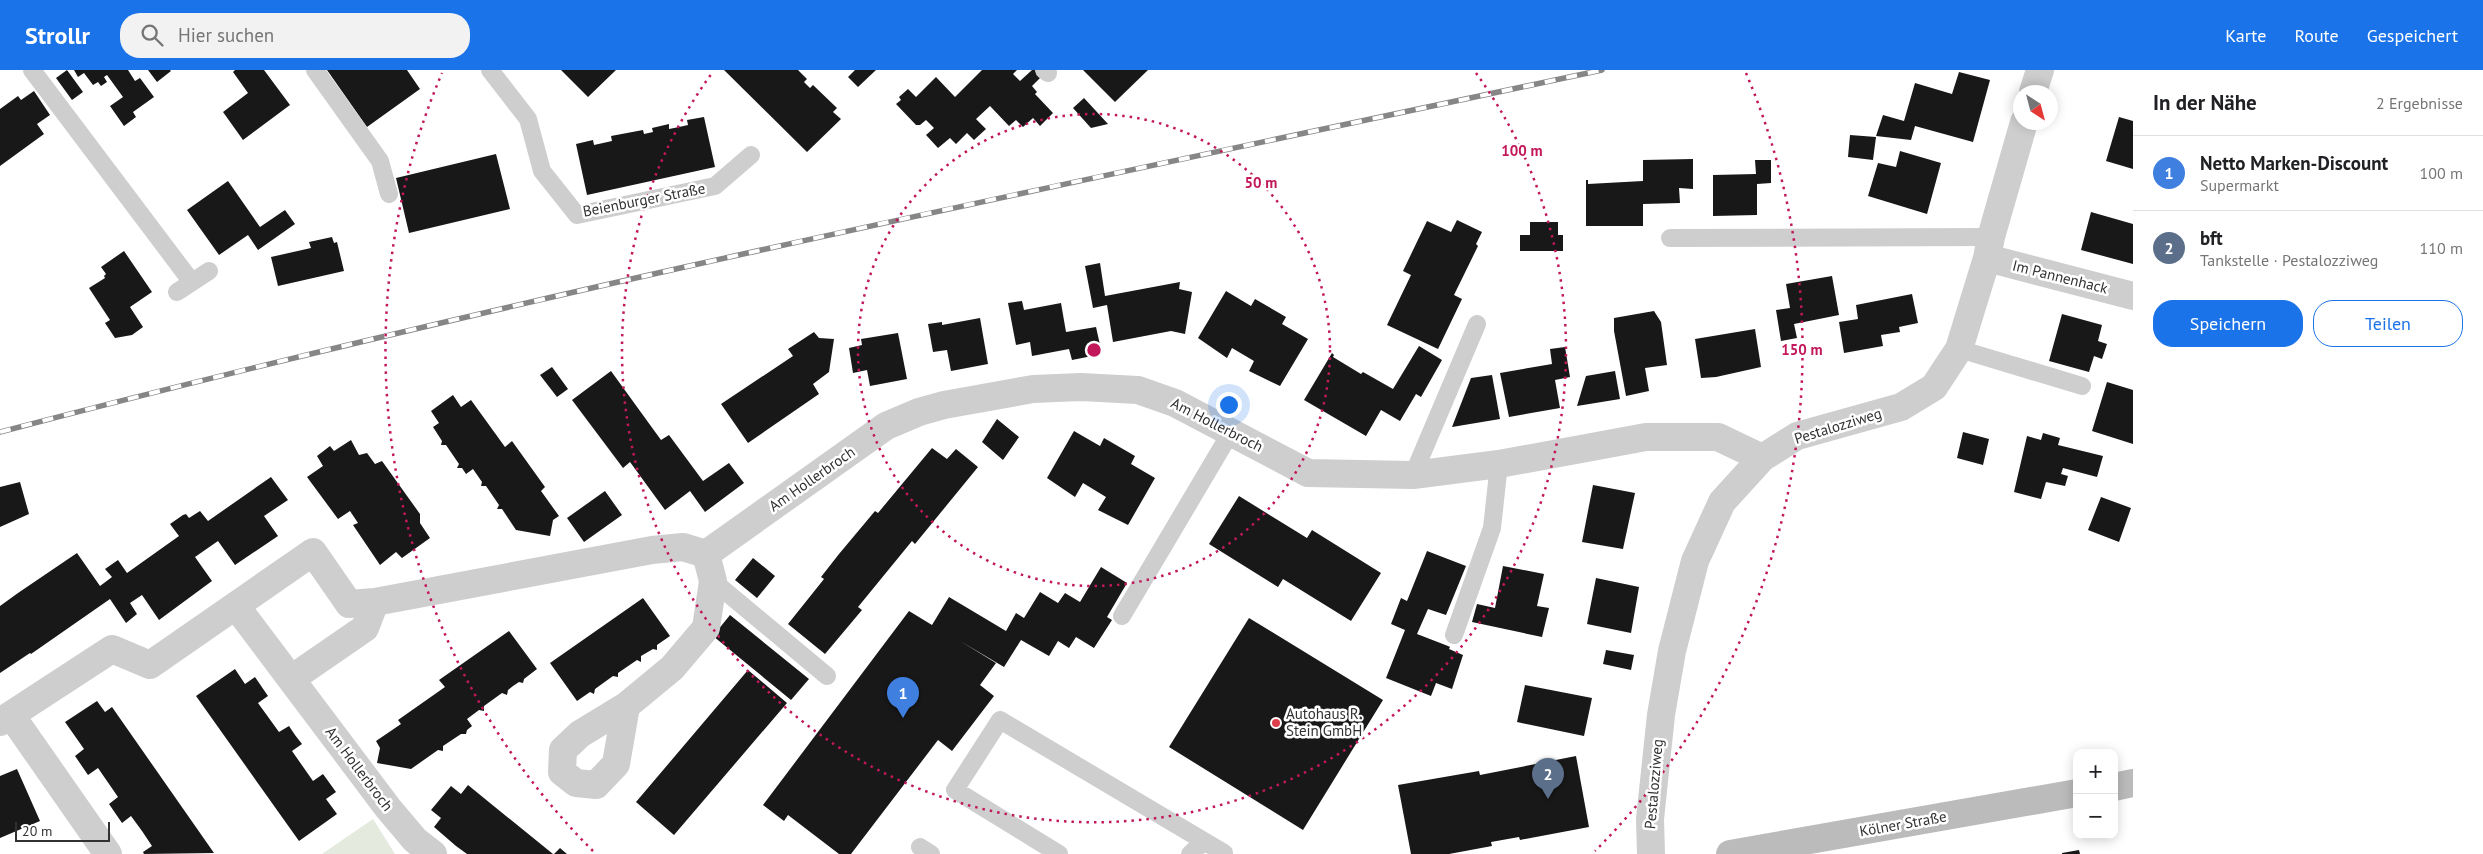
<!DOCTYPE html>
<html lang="de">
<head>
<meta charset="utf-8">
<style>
	:root { --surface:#fff; --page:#f2f2f2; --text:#202124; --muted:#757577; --line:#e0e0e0; --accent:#1a73e8 }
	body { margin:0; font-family:"PT Sans",sans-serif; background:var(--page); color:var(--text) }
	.controls { position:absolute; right:15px; bottom:15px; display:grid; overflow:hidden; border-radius:10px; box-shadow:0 2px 12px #0003 }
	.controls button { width:45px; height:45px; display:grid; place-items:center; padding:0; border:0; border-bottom:1px solid var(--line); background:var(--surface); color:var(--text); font:25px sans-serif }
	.compass { position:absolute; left:2013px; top:15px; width:45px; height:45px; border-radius:50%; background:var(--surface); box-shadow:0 2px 12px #0003; rotate:144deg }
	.scale { position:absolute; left:15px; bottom:12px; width:95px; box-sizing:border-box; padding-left:5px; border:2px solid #313131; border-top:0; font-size:14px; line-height:18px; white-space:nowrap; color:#313131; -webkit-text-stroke:4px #fff; paint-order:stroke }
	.you { position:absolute; left:1228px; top:334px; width:18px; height:18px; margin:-12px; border:4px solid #fff; border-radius:50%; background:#1a73e8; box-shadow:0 0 0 8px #1a73e833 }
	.badge { display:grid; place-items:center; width:32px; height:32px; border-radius:50%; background:var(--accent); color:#fff; font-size:16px; font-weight:700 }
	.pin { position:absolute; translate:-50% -41px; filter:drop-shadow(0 1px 2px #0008) }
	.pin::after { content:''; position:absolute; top:26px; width:18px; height:15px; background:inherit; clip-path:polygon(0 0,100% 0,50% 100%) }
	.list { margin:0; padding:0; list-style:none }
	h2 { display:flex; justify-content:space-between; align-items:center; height:65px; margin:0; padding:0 20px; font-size:21px }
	h2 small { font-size:16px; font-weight:400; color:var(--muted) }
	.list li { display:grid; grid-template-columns:32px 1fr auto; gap:15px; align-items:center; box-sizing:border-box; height:75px; padding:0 20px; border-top:1px solid var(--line) }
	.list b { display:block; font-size:19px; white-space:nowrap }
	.list p { margin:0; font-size:16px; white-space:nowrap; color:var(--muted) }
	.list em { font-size:16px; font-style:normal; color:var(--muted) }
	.actions { display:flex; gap:10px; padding:15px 20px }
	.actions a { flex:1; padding:11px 0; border:1px solid var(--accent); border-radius:20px; text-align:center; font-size:18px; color:var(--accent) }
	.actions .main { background:var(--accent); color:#fff }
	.icon { flex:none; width:28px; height:28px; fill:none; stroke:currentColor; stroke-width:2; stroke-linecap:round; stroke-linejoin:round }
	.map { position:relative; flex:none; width:2133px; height:784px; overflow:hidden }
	header { display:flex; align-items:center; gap:30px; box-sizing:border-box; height:70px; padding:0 25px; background:var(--accent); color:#fff }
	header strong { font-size:24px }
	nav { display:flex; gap:28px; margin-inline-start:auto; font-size:18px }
	.search { width:350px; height:45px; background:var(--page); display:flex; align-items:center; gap:12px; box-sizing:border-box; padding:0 18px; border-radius:20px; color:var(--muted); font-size:19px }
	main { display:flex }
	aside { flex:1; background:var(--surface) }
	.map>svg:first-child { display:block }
	.green { fill:#e4eadd }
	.building { fill:#181818 }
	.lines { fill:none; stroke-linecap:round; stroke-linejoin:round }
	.service { stroke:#cecece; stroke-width:18 }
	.minor { stroke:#cecece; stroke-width:28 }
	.secondary { stroke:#bbb; stroke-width:28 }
	.rail-casing { stroke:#868686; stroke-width:5.5 }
	.rail { stroke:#fff; stroke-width:4; stroke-dasharray:11; stroke-linecap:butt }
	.ring { fill:none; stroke:#c2185b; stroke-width:2.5; stroke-dasharray:2.5 5 }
	.poi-dot { fill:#dc3e4b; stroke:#fff; stroke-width:2 }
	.labels { text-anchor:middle; stroke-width:5; stroke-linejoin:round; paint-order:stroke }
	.street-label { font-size:15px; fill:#313131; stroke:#fff }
	.poi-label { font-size:15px; fill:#313131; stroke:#fff; text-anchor:start }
	.centre { fill:#c2185b; stroke:#fff; stroke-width:2.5 }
	.ring-label { font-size:15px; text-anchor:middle; font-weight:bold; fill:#c2185b; stroke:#fff; stroke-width:5; stroke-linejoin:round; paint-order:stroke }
</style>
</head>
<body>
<header>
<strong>Strollr</strong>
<div class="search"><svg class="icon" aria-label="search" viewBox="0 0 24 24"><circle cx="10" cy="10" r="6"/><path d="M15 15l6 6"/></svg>Hier suchen</div>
<nav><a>Karte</a><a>Route</a><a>Gespeichert</a></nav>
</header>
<main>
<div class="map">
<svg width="2133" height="784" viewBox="0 0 2133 784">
	<rect width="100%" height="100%" fill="#fff"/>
	<path class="green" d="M373,749L395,784H322Z"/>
	<path class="building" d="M67,0L83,22L72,30L56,8Z
		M74,0H128L135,11L140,8L154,27L133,42L136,47L124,56L110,36L123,27L107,5L104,7L107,12L101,16L98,12L93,15L84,3L78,7Z
		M148,0H170L171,1L157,12Z
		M235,0H264L290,35L243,70L223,42L248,23L233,2Z
		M327,0H407L420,19L367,57Z
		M561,0H616L588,27Z
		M724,0H798L807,9L804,12L810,18L813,15L837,38L833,42L841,49L807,82Z
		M855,0H876L858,17L848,7Z
		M982,0H1017L1013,4L1020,11L1032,0H1035L1042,6L1032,16L1037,22L1035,24L1053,43L1040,56L1033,48L1023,57L1016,50L1009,56L990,36L976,49L986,59L974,70L967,63L956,74L950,68L938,78L926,65L934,58L926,50L920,55H916L896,34L901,30L899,27L908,19L916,27L936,7L955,27Z
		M1083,0H1148L1115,32Z
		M1959,2L1990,10L1973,72L1915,56L1911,70L1876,66L1883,45L1904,51L1915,13L1952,24Z
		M34,21L50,45L37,54L44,64L0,96V39L18,26L21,30Z
		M1084,28L1108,54L1091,58L1073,38Z
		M704,47L715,97L587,125L576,74L593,70L594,75L612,71L611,66L643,60L644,64L653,62L652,58L669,54V59L679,57L688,55L687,50Z
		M2119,47L2133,51V99L2106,91Z
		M1850,65L1876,67L1873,90L1848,87Z
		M1900,81L1941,93L1927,144L1868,126L1878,93L1896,97Z
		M496,84L510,139L409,163L396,108Z
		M1693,89V119L1679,118L1680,133L1643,134V156H1586V110H1588V114L1643,111V90Z
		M1755,90H1771V113L1757,114V145L1713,146V105L1756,104Z
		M228,111L260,157L285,140L295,154L258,180L248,165L219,185L187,140Z
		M2091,142L2133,154V194L2081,180Z
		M1457,150L1482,162L1476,174L1478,176L1454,225L1462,229L1438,279L1387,255L1411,205L1403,201L1427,151L1451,162Z
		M1530,152H1558V165H1563V181H1520V165H1530Z
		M332,167L334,173L337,172L344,201L278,216L271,187L311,178L309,172Z
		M124,181L152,222L130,237L143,257L132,265L115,268L105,253L110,250L89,218L105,208L104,206L106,204L101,197Z
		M1100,193L1105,226L1180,212L1179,219L1192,222L1185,264L1171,261L1113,272L1107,235L1093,238L1085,196Z
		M1832,206L1839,245L1794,254L1797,268L1781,271L1776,240L1790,238L1786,214Z
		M1226,221L1251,236L1255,229L1286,247L1282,254L1308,269L1280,316L1249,301L1254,291L1232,278L1227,288L1198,268Z
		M1912,224L1918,253L1899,257L1900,262L1881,265L1883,276L1844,283L1839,252L1858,249L1856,235Z
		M1022,231L1024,240L1061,233L1066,262L1096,257L1102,284L1072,290L1069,279L1032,286L1030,272L1016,275L1008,233Z
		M1654,241L1661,252L1667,295L1645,298L1649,321L1626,326L1614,261V248Z
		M2062,244L2102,255L2098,271L2107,274L2102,289L2094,286L2089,302L2049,291Z
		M980,248L988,294L951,301L947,280L933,282L928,254L942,252V255Z
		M1755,259L1761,297L1716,307L1701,308L1695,269Z
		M814,262L819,268L834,269L829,302L813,314L819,324L748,373L721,334L793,286L788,279Z
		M898,263L907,309L870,316L867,300L853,303L849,278L862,275L861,269Z
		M1419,276L1442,290L1421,327L1416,324L1400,351L1381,340L1366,366L1304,330L1332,283L1334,285L1333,287L1361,304L1363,302L1393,319Z
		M1565,277L1570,307L1555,310L1560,338L1509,347L1500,303L1552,294L1550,279Z
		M552,297L568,319L557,327L540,305Z
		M611,301L661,370L669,365L703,411L729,393L744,413L705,442L690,421L665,440L630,392L623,398L572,330Z
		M1615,301L1620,329L1577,336L1586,306Z
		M1492,305L1500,349L1452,357L1471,308Z
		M2107,312L2133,320V374L2092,361Z
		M453,325L461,337L471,330L505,377L512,371L545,417L541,421L559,446L553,450L550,466L516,460L502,439H497L499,435L486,416H481L482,412L473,399L466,404L462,398H457L459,394L446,375H441L442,371L433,357L439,353L431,341Z
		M997,349L1019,367L1003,390L982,372Z
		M1074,361L1100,376L1104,368L1135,386L1131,394L1155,408L1128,455L1098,440L1106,427L1083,413L1075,427L1047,408Z
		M1963,362L1989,369L1983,395L1957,388Z
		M2043,363L2060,368L2058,375L2103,386L2097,407L2063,398L2061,404L2068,406L2065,416L2046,412L2041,429L2014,422L2027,366L2041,370Z
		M351,370L359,385L367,383L375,394L382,391L420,444V453L430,468L402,488L396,482L380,495L353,455L358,453L350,441L338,449L307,407L323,396L317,386L330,376L334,381Z
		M932,378L947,389L956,379L978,397L915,474L912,471L858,537L862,540L825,584L788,554L824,509L821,507L839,484L875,441L878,443Z
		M271,407L288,430L264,446L278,466L235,495L218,471L195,487L212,511L159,550L142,525L130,533L137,544L126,553L110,529L31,584L30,583L0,603V536L18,523L77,483L100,516L112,507L105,499L118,490L127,503L179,466L170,454L183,445L186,444L189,448L200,441L208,451Z
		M20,412L29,444L0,457V417Z
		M1593,415L1635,423L1623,479L1582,472Z
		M605,421L622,445L584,472L567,448Z
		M1239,426L1307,468L1312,460L1381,503L1351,551L1283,509L1278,517L1209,474Z
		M2101,427L2131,438L2119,472L2088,460Z
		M1427,481L1466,496L1446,545L1428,539L1417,564L1448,576L1450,577L1449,579L1463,585L1452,619L1436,613L1431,626L1386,608L1405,560L1391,554L1401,528L1407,531Z
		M753,488L775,506L757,528L735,510Z
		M1503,496L1544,504L1537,536L1549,538L1542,567L1472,552L1477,534L1495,538Z
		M1101,497L1127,513L1107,547L1112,550L1094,578L1076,567L1069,578L1058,571L1049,586L1021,570L1004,597L960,571L996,593L980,615L994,626L952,681L938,670L851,784H839L788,745L784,751L763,735L909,541L932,555L949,527L1006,561L1016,543L1024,548L1040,522L1058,533L1065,523L1080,532Z
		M1596,508L1639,517L1631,563L1587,554Z
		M643,528L670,566L657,575V580L653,579L641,586V592L637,590L618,603V607L613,606L595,619L594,624L590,622L577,631L550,593Z
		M730,545L809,609L791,630L713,566Z
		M1249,548L1383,630L1303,760L1169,677Z
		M509,561L537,599L524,609L523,613L519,612L513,616L508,620L507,625L502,623L484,636V641L479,640L467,649L472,656L467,660L466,664H461L443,676V681L438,680L411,699L377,693L380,678L376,671L401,654L398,650L445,617L439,610Z
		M1606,580L1634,585L1631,600L1603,594Z
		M235,599L245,614L255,607L268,626L258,633L279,662L289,656L295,665L302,674L292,681L313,711L323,704L336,722L326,729L337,744L299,771L196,626Z
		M748,600L787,633L674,765L636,732Z
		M1525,615L1592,628L1584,666L1517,652Z
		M97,631L105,642L112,637L214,783L144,784L143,782L152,776L142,761L131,746L122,753L109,734L118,727L98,698L88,705L75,686L84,679L65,652Z
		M1576,686L1589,757L1520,770L1519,767L1491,772L1492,776L1449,784H1411L1398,715L1479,701L1480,705Z
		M17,699L40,751L0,768V706Z
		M468,715L490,733L553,784H467L456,776L434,757L441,748L431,740L451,716L461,724Z
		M560,778L567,784H554Z
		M2079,780L2080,784H2062V783Z"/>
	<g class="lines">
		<path class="service" d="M32,0L191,211
			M315,0L380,91L389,124
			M490,0L528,49L542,101L577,145L715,116L751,85
			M1044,0L1048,3
			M1670,168L1991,167
			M177,222L209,201
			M1959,279L2082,316
			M1413,405L1477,254
			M713,511L827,606
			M1122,546L1231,362
			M1454,565L1492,458L1499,394
			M920,777L931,784
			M1059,784L955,720L1000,650L1224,783
			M1190,784L1203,772"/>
		<path class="minor" d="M2033,22L2040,0
			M1987,188L2133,226
			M236,536L388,738L415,770L433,784
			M291,609L365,558L375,532
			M626,636L616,694L596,715L576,713L562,702L563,680L580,664L626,636L672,598L706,558L713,511L706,484
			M11,645L108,784
			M0,652L112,579L150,595L313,482L349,534L375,532L652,480L683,477L706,484L886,356L919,342L944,335L1033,319L1081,317L1138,320L1175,333L1308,403L1413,405L1499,394L1646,367H1718L1762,388
			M1651,784L1650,749L1661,645L1672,581L1695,491L1722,432L1762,388L1797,366L1901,337L1934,317L1959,279L1987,188L1991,167L2024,52"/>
		<path class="secondary" d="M2114,717L2133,713
			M1730,784L2077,723"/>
		<defs>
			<path id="rail" d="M0,362C530,223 1067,114 1602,0"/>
		</defs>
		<use href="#rail" class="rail-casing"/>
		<use href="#rail" class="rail"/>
	</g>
	<g class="ring">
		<circle cx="1094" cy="280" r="236"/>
		<path d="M1476 3A472 472 0 1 1 712 3"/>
		<path d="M593 781A708 708 0 0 1 442 3M1746 3A708 708 0 0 1 1595 781"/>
	</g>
	<circle class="poi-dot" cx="1276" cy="653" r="5"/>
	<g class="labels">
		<g class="street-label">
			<text transform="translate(644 130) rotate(-11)" y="5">Beienburger Straße</text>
			<text transform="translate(2060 207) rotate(14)" y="5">Im Pannenhack</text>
			<text transform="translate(1217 355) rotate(27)" y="5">Am Hollerbroch</text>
			<text transform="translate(1838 356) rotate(-17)" y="5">Pestalozziweg</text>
			<text transform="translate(812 409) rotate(-35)" y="5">Am Hollerbroch</text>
			<text transform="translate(359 699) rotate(53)" y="5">Am Hollerbroch</text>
			<text transform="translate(1654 714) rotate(-85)" y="5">Pestalozziweg</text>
			<text transform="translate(1903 754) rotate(-10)" y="5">Kölner Straße</text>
		</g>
		<g class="poi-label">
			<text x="1286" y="649">Autohaus R.<tspan x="1286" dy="17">Stein GmbH</tspan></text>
		</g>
	</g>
	<circle cx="1094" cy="280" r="8" class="centre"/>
	<g class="ring-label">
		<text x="1522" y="86">100 m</text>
		<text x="1261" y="118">50 m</text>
		<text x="1802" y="285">150 m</text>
	</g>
</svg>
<div class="controls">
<button>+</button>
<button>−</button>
</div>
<svg class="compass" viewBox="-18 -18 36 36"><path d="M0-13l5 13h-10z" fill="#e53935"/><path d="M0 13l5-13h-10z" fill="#757577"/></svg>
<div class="scale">20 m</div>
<div class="you"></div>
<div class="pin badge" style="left:903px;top:648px;background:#3f7fe0">1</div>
<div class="pin badge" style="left:1548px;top:729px;background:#5c6f8a">2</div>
</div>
<aside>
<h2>In der Nähe<small>2 Ergebnisse</small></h2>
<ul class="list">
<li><span class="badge" style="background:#3f7fe0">1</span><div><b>Netto Marken-Discount</b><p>Supermarkt</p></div><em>100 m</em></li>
<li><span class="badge" style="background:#5c6f8a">2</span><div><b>bft</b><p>Tankstelle · Pestalozziweg</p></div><em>110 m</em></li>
</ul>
<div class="actions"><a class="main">Speichern</a><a>Teilen</a></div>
</aside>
</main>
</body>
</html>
